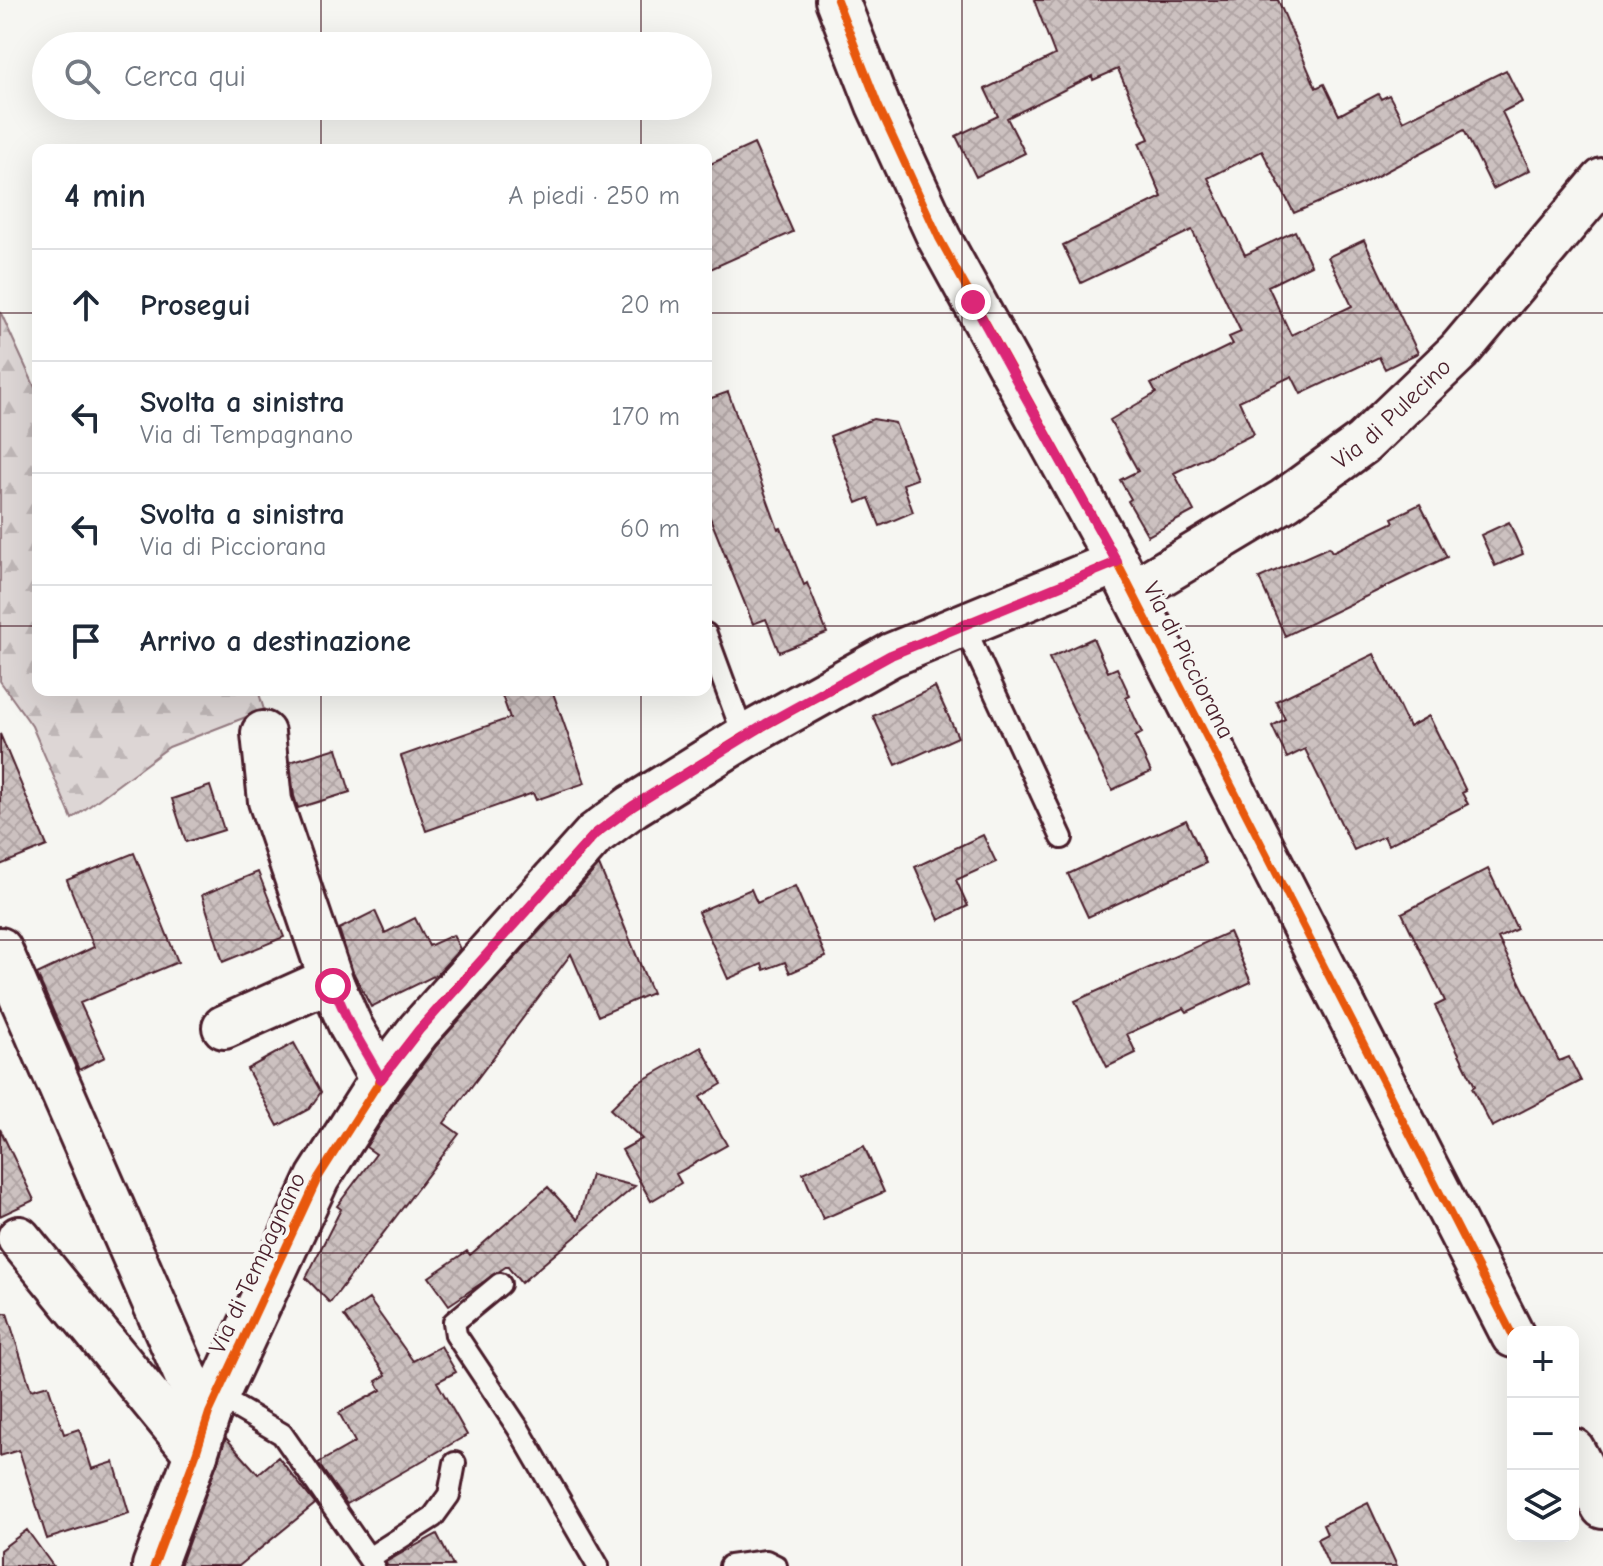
<!DOCTYPE html>
<html lang="it">
<head>
<meta charset="utf-8">
<style>
	:root { --surface:#fff; --page:#f6f6f7; --text:#1f2937; --muted:#747a83; --line:#e0e1e3 }
	body { margin:0; font-family:"Comic Neue",sans-serif; background:var(--page); color:var(--text) }
	.controls { position:absolute; right:24px; bottom:24px; display:grid; overflow:hidden; border-radius:16px; box-shadow:0 8px 32px #0002 }
	.controls button { width:72px; height:72px; display:grid; place-items:center; padding:0; border:0; border-bottom:2px solid var(--line); background:var(--surface); color:var(--text); font:40px sans-serif }
	.stop { position:absolute; width:24px; height:24px; margin:-18px; border:6px solid #db2777; border-radius:50%; background:#fff }
	.stop.end { background:#db2777; border-color:#fff; box-shadow:0 2px 8px #0008 }
	.list { margin:0; padding:0; list-style:none }
	h2 { display:flex; justify-content:space-between; align-items:center; height:104px; margin:0; padding:0 32px; font-size:34px }
	h2 small { font-size:26px; font-weight:400; color:var(--muted) }
	.list li { display:grid; grid-template-columns:52px 1fr auto; gap:24px; align-items:center; box-sizing:border-box; height:112px; padding:0 32px; border-top:2px solid var(--line) }
	.list b { display:block; font-size:30px; white-space:nowrap }
	.list p { margin:0; font-size:26px; white-space:nowrap; color:var(--muted) }
	.list em { font-size:26px; font-style:normal; color:var(--muted) }
	.icon { flex:none; width:44px; height:44px; fill:none; stroke:currentColor; stroke-width:2; stroke-linecap:round; stroke-linejoin:round }
	.map { position:relative; flex:none; width:1603px; height:1566px; overflow:hidden }
	.search { position:absolute; background:var(--surface); box-shadow:0 8px 32px #0002; left:32px; top:32px; width:680px; height:88px; display:flex; align-items:center; gap:20px; box-sizing:border-box; padding:0 28px; border-radius:44px; color:var(--muted); font-size:30px }
	.panel { position:absolute; background:var(--surface); box-shadow:0 8px 32px #0002; left:32px; top:144px; width:680px; height:552px; border-radius:16px }
	.map>svg:first-child { display:block }
	.forest { fill:url(#forest-firs); stroke:#947a80; stroke-width:2 }
	.building { fill:url(#building-cross-hatch); stroke:#4a1f2b; stroke-width:2 }
	.lines { fill:none; stroke-linecap:round; stroke-linejoin:round }
	.lane-casing { stroke:#4a1f2b; stroke-width:26 }
	.street-casing { stroke:#4a1f2b; stroke-width:48 }
	.lane { stroke:#f6f6f2; stroke-width:20 }
	.street { stroke:#f6f6f2; stroke-width:42 }
	.cycleway-casing { stroke:#f6f6f2; stroke-width:13 }
	.cycleway { stroke:#e8590c; stroke-width:8 }
	.route { stroke:#db2777; stroke-width:10 }
	.grid { fill:none; stroke:#4a1f2b; stroke-width:2; stroke-opacity:0.55 }
	.labels { text-anchor:middle; stroke-width:8; stroke-linejoin:round; paint-order:stroke }
	.street-label { font-size:24px; fill:#4a1f2b; stroke:#f6f6f2 }
</style>
</head>
<body>
<div class="map">
<svg width="1603" height="1566" viewBox="0 0 1603 1566">
	<defs>
		<pattern id="forest-firs" width="22" height="20" patternUnits="userSpaceOnUse" patternTransform="scale(2)"><rect width="22" height="20" fill="#ddd6d5"/><path d="M5 1l3.5 6h-7zM16 11l3.5 6h-7z" fill="#bfb7b7"/></pattern>
		<pattern id="building-cross-hatch" width="8" height="8" patternUnits="userSpaceOnUse" patternTransform="scale(2)"><rect width="8" height="8" fill="#ccc1c0"/><path d="M0 0l8 8M0 8l8-8" fill="none" stroke="#b1a5a5"/></pattern>
	</defs>
	<rect width="100%" height="100%" fill="#f6f6f2"/>
	<filter id="ink" filterUnits="userSpaceOnUse"><feTurbulence type="fractalNoise" baseFrequency=".0125" numOctaves="2"/><feDisplacementMap in="SourceGraphic" scale="16" xChannelSelector="R" yChannelSelector="G"/><feConvolveMatrix kernelMatrix="1 2 1 2 8 2 1 2 1" color-interpolation-filters="sRGB"/></filter>
	<g filter="url(#ink)">
		<path class="forest" d="M0,311L38,394V690H258L264,710L169,747L72,819L32,726L0,681Z"/>
		<path class="building" d="M1034,0H1278L1316,88L1324,84L1339,115L1378,94L1381,99L1389,95L1403,121L1506,70L1522,102L1502,112L1530,170L1493,189L1464,130L1362,184L1294,213L1262,151L1208,178L1245,255L1295,231L1311,265L1268,286L1291,335L1352,306L1328,257L1364,240L1418,353L1385,369L1379,357L1301,394L1292,376L1239,401L1254,434L1174,473L1194,511L1148,536L1128,501L1131,499L1120,480L1138,471L1110,420L1156,393L1151,384L1233,344L1229,337L1241,332L1192,230L1081,283L1063,245L1162,197L1139,143L1149,139L1118,69L1093,80L1092,76L1007,118L1025,153L976,177L956,136L998,116L985,89L1055,55Z
			M754,144L793,232L706,271V166Z
			M728,392L778,529L781,528L804,585L807,583L827,633L779,652L766,619L753,624L706,508V400Z
			M873,419L895,423L917,479L903,484L913,512L880,526L869,498L857,503L830,436Z
			M1420,504L1447,557L1285,636L1259,578L1329,547L1332,552L1394,522L1392,518Z
			M1509,522L1523,554L1495,566L1481,535Z
			M1093,638L1108,672L1117,668L1130,696L1126,698L1142,733L1135,737L1151,772L1112,790L1049,658Z
			M1374,654L1409,727L1429,716L1466,791L1462,793L1468,804L1388,845L1384,836L1354,850L1305,749L1287,758L1272,726L1285,719L1276,701Z
			M935,687L958,737L896,765L873,716Z
			M500,690H552L585,783L536,800L533,793L426,831L401,756L510,718Z
			M0,734L47,846L0,865Z
			M337,748L350,792L298,808L294,796L290,762Z
			M210,786L224,830L186,842L172,799Z
			M1186,820L1206,863L1088,917L1068,874Z
			M983,835L996,862L956,880L968,906L939,920L915,867Z
			M134,853L178,962L80,1003L105,1057L79,1070L37,974L94,947L67,880Z
			M599,865L652,993L598,1016L571,954L444,1123L459,1134L330,1303L306,1278L341,1209L337,1206L376,1154L366,1147L394,1103L437,1045Z
			M1488,869L1517,929L1498,938L1559,1061L1569,1057L1581,1081L1492,1127L1472,1088L1475,1086L1435,1006L1445,1001L1402,913Z
			M258,872L284,937L223,962L202,895Z
			M795,886L826,957L790,973L785,962L764,970L762,964L728,979L698,912L751,889L757,903Z
			M375,911L385,933L415,918L429,946L453,935L460,949L436,975L371,1007L353,972L339,929Z
			M1229,932L1251,982L1187,1012L1184,1008L1127,1034L1136,1053L1107,1067L1075,1001Z
			M294,1043L321,1092L309,1109L278,1126L247,1069Z
			M701,1047L722,1084L700,1097L727,1145L676,1174L681,1183L651,1201L622,1150L642,1139L610,1109L636,1084Z
			M0,1129L34,1200L0,1216Z
			M864,1146L884,1192L823,1219L803,1173Z
			M591,1175L635,1186L521,1283L507,1266L449,1305L429,1277L467,1251L470,1255L548,1187L578,1220Z
			M369,1299L413,1361L441,1346L456,1372L437,1382L467,1435L347,1504L318,1463L355,1442L339,1413L381,1390L376,1381L386,1375L344,1316Z
			M7,1313L31,1390L48,1385L64,1434L79,1429L92,1469L114,1462L129,1513L47,1539L19,1450L0,1456V1314Z
			M226,1438L258,1474L278,1457L315,1504L239,1566H180Z
			M1368,1503L1397,1566H1329L1317,1539L1327,1534L1323,1525Z
			M27,1530L53,1566H0V1550Z
			M437,1534L453,1566H387L386,1562L402,1553Z"/>
		<g class="lines">
			<defs>
				<path id="lane" d="M963,624L1062,838
					M706,634L744,737
					M500,1284L454,1322L456,1335L518,1428L598,1566
					M217,1396L282,1434L374,1566
					M369,1558L433,1517L449,1495L455,1463
					M730,1566L766,1561L776,1566"/>
				<g id="street">
					<path d="M837,0L878,105L939,238L1117,562L1513,1336"/>
					<path id="s1" d="M1132,592L1285,500L1363,443L1459,351L1603,180"/>
					<path d="M263,733L270,801L333,986L351,1027L381,1079"/>
					<path d="M0,949L186,1376L209,1413"/>
					<path d="M224,1027L311,988L333,986"/>
					<path d="M19,1238L196,1454"/>
					<path d="M1573,1450L1603,1507"/>
					<path d="M154,1566L196,1454L209,1413L318,1178L381,1079L419,1030L595,834L633,806L744,737L891,655L1117,562"/>
				</g>
			</defs>
			<use href="#lane" class="lane-casing"/>
			<use href="#street" class="street-casing"/>
			<use href="#lane" class="lane"/>
			<use href="#street" class="street"/>
			<defs>
				<path id="cycleway" d="M837,0L878,105L939,238L1117,562L1513,1336
					M154,1566L196,1454L209,1413L318,1178L381,1079L419,1030L595,834L633,806L744,737L891,655L1117,562"/>
			</defs>
			<use href="#cycleway" class="cycleway-casing"/>
			<use href="#cycleway" class="cycleway"/>
		</g>
	</g>
	<g class="lines" filter="url(#ink)">
		<path class="route" d="M333,986L351,1027L381,1079L419,1030L595,834L633,806L766,724L891,655L1117,562L973,302"/>
	</g>
	<path class="grid" d="M321,0V46M641,0V46M962,0V1566M1282,0V1566M321,106V150M641,106V150M0,313H38M706,313H1603M0,626H38M706,626H1603M321,690V1566M641,690V1566M0,940H1603M0,1253H1603"/>
	<g class="labels">
		<g class="street-label">
			<text dy="8" stroke="none"><textPath href="#s1" startOffset="316">Via di Pulecino</textPath></text>
			<text transform="translate(1189 660) rotate(63)" y="8">Via di Picciorana</text>
			<text transform="translate(257 1263) rotate(-65)" y="8">Via di Tempagnano</text>
		</g>
	</g>
</svg>
<div class="controls">
<button>+</button>
<button>−</button>
<button><svg class="icon" aria-label="layers" viewBox="0 0 24 24"><path d="M12 4l9 5-9 5-9-5zM3 14l9 5 9-5"/></svg></button>
</div>
<div class="stop" style="left:333px;top:986px"></div>
<div class="stop end" style="left:973px;top:302px"></div>
<div class="search"><svg class="icon" aria-label="search" viewBox="0 0 24 24"><circle cx="10" cy="10" r="6"/><path d="M15 15l6 6"/></svg>Cerca qui</div>
<section class="panel">
<h2>4 min<small>A piedi · 250 m</small></h2>
<ul class="list">
<li><svg class="icon" aria-label="ahead" viewBox="0 0 24 24"><path d="M12 20V5M6 11l6-6 6 6"/></svg><div><b>Prosegui</b></div><em>20 m</em></li>
<li><svg class="icon" aria-label="left" viewBox="0 0 24 24"><path d="M17 20v-9H6M10 6l-5 5 5 5"/></svg><div><b>Svolta a sinistra</b><p>Via di Tempagnano</p></div><em>170 m</em></li>
<li><svg class="icon" aria-label="left" viewBox="0 0 24 24"><path d="M17 20v-9H6M10 6l-5 5 5 5"/></svg><div><b>Svolta a sinistra</b><p>Via di Picciorana</p></div><em>60 m</em></li>
<li><svg class="icon" aria-label="arrive" viewBox="0 0 24 24"><path d="M6 21V4h12l-3 4 3 4H6"/></svg><div><b>Arrivo a destinazione</b></div></li>
</ul>
</section>
</div>
</body>
</html>
